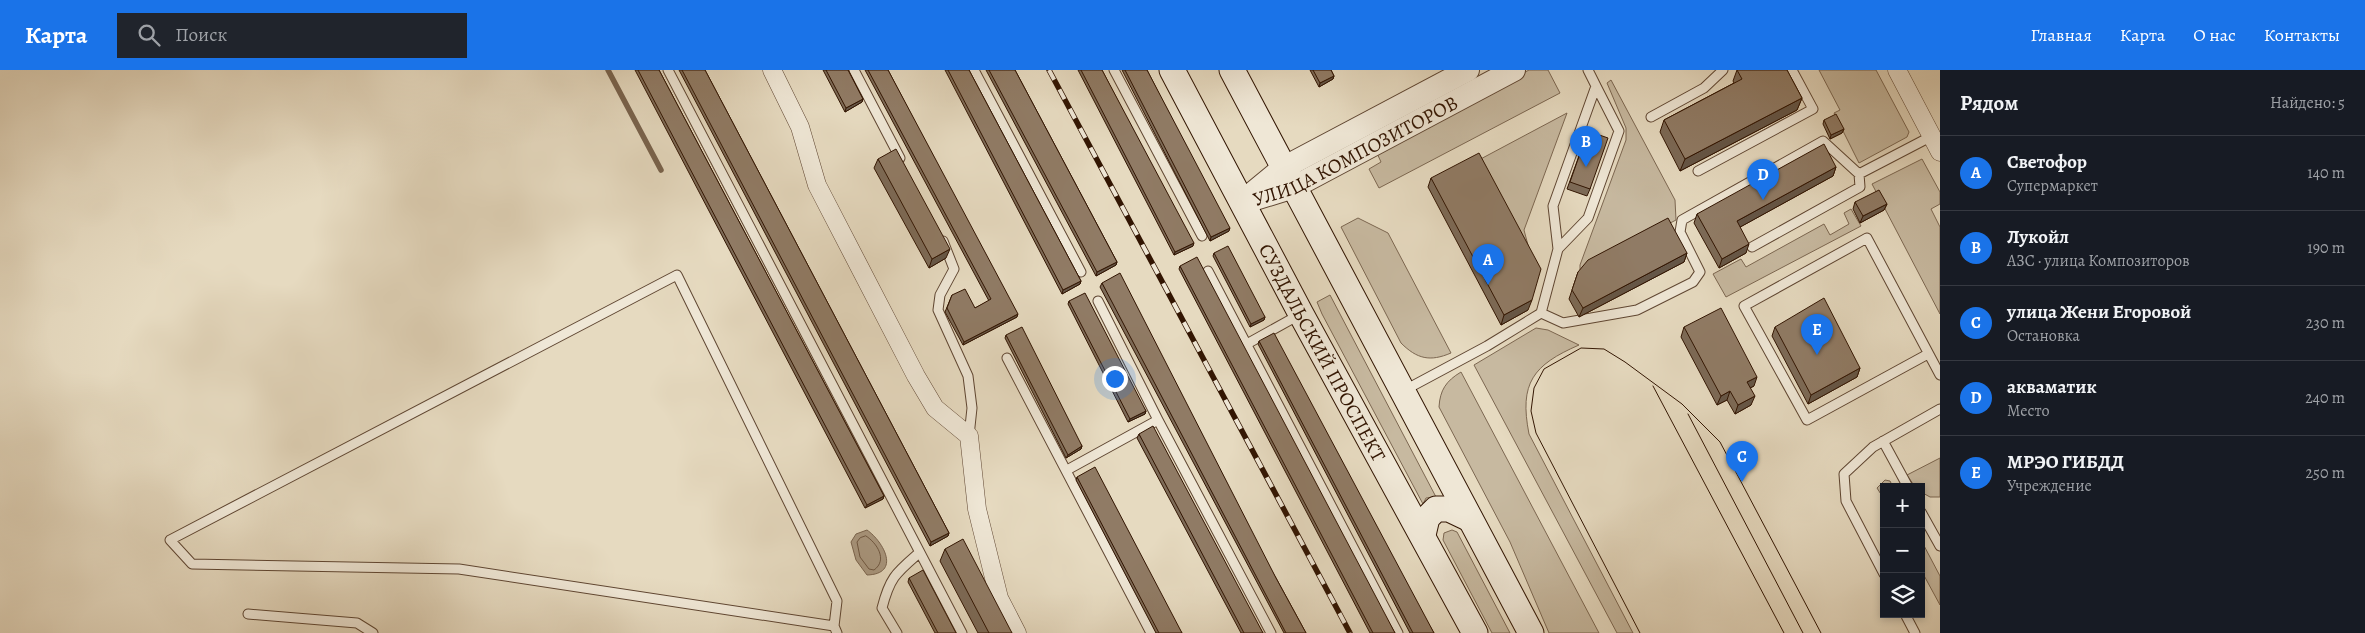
<!DOCTYPE html>
<html lang="ru">
<head>
<meta charset="utf-8">
<style>
	:root { --surface:#171b24; --page:#20242c; --text:#f1f3f6; --muted:#9ea1a6; --line:#363941; --accent:#1a73e8 }
	body { margin:0; font-family:Alegreya,serif; background:var(--page); color:var(--text) }
	.controls { position:absolute; right:15px; bottom:15px; display:grid; overflow:hidden; border-radius:0px; box-shadow:0 2px 8px #0003 }
	.controls button { width:45px; height:45px; display:grid; place-items:center; padding:0; border:0; border-bottom:1px solid var(--line); background:var(--surface); color:var(--text); font:25px sans-serif }
	.you { position:absolute; left:1114px; top:308px; width:18px; height:18px; margin:-12px; border:4px solid #fff; border-radius:50%; background:#1a73e8; box-shadow:0 0 0 8px #1a73e833 }
	.badge { display:grid; place-items:center; width:32px; height:32px; border-radius:50%; background:var(--accent); color:#fff; font-size:16px; font-weight:700 }
	.pin { position:absolute; translate:-50% -41px; filter:drop-shadow(0 1px 2px #0008) }
	.pin::after { content:''; position:absolute; top:26px; width:18px; height:15px; background:inherit; clip-path:polygon(0 0,100% 0,50% 100%) }
	.list { margin:0; padding:0; list-style:none }
	h2 { display:flex; justify-content:space-between; align-items:center; height:65px; margin:0; padding:0 20px; font-size:21px }
	h2 small { font-size:16px; font-weight:400; color:var(--muted) }
	.list li { display:grid; grid-template-columns:32px 1fr auto; gap:15px; align-items:center; box-sizing:border-box; height:75px; padding:0 20px; border-top:1px solid var(--line) }
	.list b { display:block; font-size:19px; white-space:nowrap }
	.list p { margin:0; font-size:16px; white-space:nowrap; color:var(--muted) }
	.list em { font-size:16px; font-style:normal; color:var(--muted) }
	.icon { flex:none; width:28px; height:28px; fill:none; stroke:currentColor; stroke-width:2; stroke-linecap:round; stroke-linejoin:round }
	.map { position:relative; flex:none; width:1940px; height:563px; overflow:hidden }
	header { display:flex; align-items:center; gap:30px; box-sizing:border-box; height:70px; padding:0 25px; background:var(--accent); color:#fff }
	header strong { font-size:24px }
	nav { display:flex; gap:28px; margin-inline-start:auto; font-size:18px }
	.search { width:350px; height:45px; background:var(--page); display:flex; align-items:center; gap:12px; box-sizing:border-box; padding:0 18px; border-radius:0px; color:var(--muted); font-size:19px }
	main { display:flex }
	aside { flex:1; background:var(--surface) }
	.map>svg:first-child { display:block }
	.green { fill:#c7b9a0; stroke:#7c6751 }
	.water { fill:#a9977f; stroke:#79634d }
	.lines { fill:none; stroke-linecap:round; stroke-linejoin:round }
	.shore { stroke:#6e5640; stroke-width:1 }
	.stream { stroke:#79634d; stroke-width:5.5 }
	.service-casing { stroke:#5f4632; stroke-width:11 }
	.minor-casing { stroke:#5f4632; stroke-width:19 }
	.tertiary-casing { stroke:#5f4632; stroke-width:24 }
	.secondary-casing { stroke:#321502; stroke-width:27 }
	.service { stroke:#efe7d6; stroke-width:9 }
	.minor { stroke:#efe7d6; stroke-width:18 }
	.tertiary { stroke:#efe7d6; stroke-width:22 }
	.secondary { stroke:#efe7d6; stroke-width:25 }
	.tram { stroke:#321502; stroke-width:1 }
	.rail-casing { stroke:#321502; stroke-width:5.5 }
	.rail { stroke:#efe7d6; stroke-width:4; stroke-dasharray:11; stroke-linecap:butt }
	.wall { fill:#7c6a57; stroke:#321502 }
	.shaded-wall { fill:#655647; stroke:#321502 }
	.building { fill:#907b65; stroke:#321502 }
	.labels { text-anchor:middle; stroke-width:4; stroke-linejoin:round; paint-order:stroke }
	.street-label { font-size:20px; fill:#321502; stroke:#efe7d6 }
</style>
</head>
<body>
<header>
<strong>Карта</strong>
<div class="search"><svg class="icon" aria-label="search" viewBox="0 0 24 24"><circle cx="10" cy="10" r="6"/><path d="M15 15l6 6"/></svg>Поиск</div>
<nav><a>Главная</a><a>Карта</a><a>О нас</a><a>Контакты</a></nav>
</header>
<main>
<div class="map">
<svg width="1940" height="563" viewBox="0 0 1940 563">
	<rect width="100%" height="100%" fill="#e6dac0"/>
	<filter id="stains"><feTurbulence type="fractalNoise" baseFrequency=".004" numOctaves="4"/><feColorMatrix values="0 0 0 0 .2 0 0 0 0 .09 0 0 0 0 .02 0 0 0 .5 -.17"/></filter>
	<radialGradient id="worn" r=".72"><stop offset=".6" stop-color="#630" stop-opacity="0"/><stop offset="1" stop-color="#630" stop-opacity=".3"/></radialGradient>
	<path class="green" d="M1529,0H1548L1560,23L1379,118L1369,99L1381,92L1376,81Z
		M1819,0H1876L1909,62L1907,67L1859,93L1834,43L1840,40Z
		M1611,10L1675,130L1676,150L1580,200V195L1626,70V58L1607,13Z
		M1567,43L1524,160L1537,209L1475,92Z
		M1922,89L1940,122V134L1931,139L1940,157V244L1872,114Z
		M1851,139L1861,156L1726,227L1713,204L1741,189L1746,197L1824,154L1830,165L1849,154L1844,143Z
		M1358,148L1388,163L1451,283C1430,292 1417,289 1401,273L1341,157Z
		M1330,225L1436,427L1426,428L1423,434L1322,244L1317,232Z
		M1536,258L1548,260L1579,275C1533,295 1519,313 1529,364L1633,563H1617L1474,295Z
		M1461,302L1599,563H1549L1510,472L1439,337C1440,320 1446,311 1461,302Z
		M1940,388V427H1930L1921,422V417H1915L1907,405Z
		M1885,410L1890,411L1893,417H1884V429L1877,418Z
		M1452,460L1457,462L1510,563H1492L1443,470L1444,463Z
		M1921,470L1940,506V535L1921,500Z"/>
	<path class="water" d="M867,460C884,472 901,504 867,505L856,490L851,472L856,464Z"/>
	<g class="lines">
		<path class="shore" d="M866,466C877,473 888,490 874,500L869,499L860,487L857,472L860,468Z"/>
		<path class="stream" d="M608,0L661,100"/>
		<defs>
			<path id="service" d="M668,0L962,563
				M854,0L900,88
				M974,0L1081,202
				M1114,0L1202,166
				M1588,0L1596,16
				M1596,16L1619,61L1588,148L1558,179L1553,136Z
				M1651,47L1704,18L1723,0
				M1698,101L1813,39L1792,0
				M943,171L954,199L940,225L938,240L968,306L972,338L969,366
				M1752,177L1860,117L1859,104L1932,66
				M1208,201L1398,563
				M1098,231L1158,350L1271,563
				M1541,243L1563,253L1637,240L1693,212L1700,202L1680,162L1682,150L1823,71L1859,104
				M1245,275L1299,245
				M1928,284L1807,350L1744,236L1867,168L1940,305
				M1007,288L1151,563
				M1403,321L1487,276L1541,243L1558,179
				M1883,371L1908,417
				M1067,400L1158,350
				M1921,442L1940,476
				M1884,504L1846,431L1844,404L1873,377L1940,339
				M248,544L357,553L373,563
				M1905,544L1915,563
				M834,556L459,499L192,494L170,470L677,205L837,531L834,556L837,563
				M897,563L882,538C890,507 896,503 919,483"/>
			<path id="minor" d="M772,0L800,57L817,115L916,306L935,338L969,366L977,439L999,528L1017,563
				M1897,0L1940,82"/>
			<g id="tertiary">
				<path d="M1249,126L1283,98L1468,0"/>
				<path id="s1" d="M1242,133L1294,117L1514,0"/>
			</g>
			<g id="secondary">
				<path id="s2" d="M1172,0L1301,244L1475,563"/>
				<path d="M1232,0L1531,563"/>
				<path d="M1423,465L1427,448L1436,439H1449L1470,449"/>
			</g>
		</defs>
		<use href="#service" class="service-casing"/>
		<use href="#minor" class="minor-casing"/>
		<use href="#tertiary" class="tertiary-casing"/>
		<use href="#secondary" class="secondary-casing"/>
		<use href="#service" class="service"/>
		<use href="#minor" class="minor"/>
		<use href="#tertiary" class="tertiary"/>
		<use href="#secondary" class="secondary"/>
		<path class="tram" d="M1653,316L1784,563
			M1688,344L1803,563
			M1640,563L1536,363L1531,341L1534,318L1544,299L1581,278L1604,279L1625,292L1682,334L1720,372L1821,563"/>
		<defs>
			<path id="rail" d="M1049,0L1350,563"/>
		</defs>
		<use href="#rail" class="rail-casing"/>
		<use href="#rail" class="rail"/>
	</g>
	<path class="wall" d="M635,0H659L884,426L883,429L865,438Z
		M679,0H705L949,463L948,466L930,476Z
		M823,0H848L863,29L862,32L845,42Z
		M865,0H888L1017,247L963,275L945,242L952,225L975,238L989,231Z
		M945,0H969L1081,211L1080,214L1062,224Z
		M986,0H1015L1117,192L1116,195L1096,206Z
		M1078,0H1102L1193,176L1174,185Z
		M1122,0H1147L1229,161L1210,171Z
		M1310,0H1331L1334,6L1333,9L1319,17Z
		M1737,0H1787L1802,28L1797,40L1680,101L1660,62L1664,50L1734,13L1733,11Z
		M1824,50L1844,59L1842,63L1830,69L1823,54Z
		M1588,61L1590,119L1587,126L1567,119Z
		M878,89L946,188L929,198L874,98Z
		M1836,97L1833,106L1740,157L1746,183L1719,198L1694,153L1697,144Z
		M1431,108L1528,240L1501,255L1428,117Z
		M1855,132L1887,134L1884,140L1860,153L1853,139Z
		M1214,183L1265,247L1264,250L1250,257L1213,186Z
		M1687,183L1684,192L1579,247L1569,229L1578,202Z
		M1180,196L1395,563H1370L1179,199Z
		M1102,213L1276,508L1306,563H1284L1100,217Z
		M1069,231L1146,341L1145,344L1128,352L1068,234Z
		M1684,257L1754,316L1750,318L1751,335L1735,344L1727,330L1717,335L1681,267Z
		M1775,257L1860,298L1857,307L1808,334L1772,266Z
		M1006,265L1082,376L1081,379L1066,388L1005,268Z
		M1259,271L1434,563H1410L1258,274Z
		M1139,364L1263,563H1241L1137,368Z
		M1077,407L1182,563H1156L1076,410Z
		M945,479L1012,563H978L940,491Z
		M909,508L956,563H935L908,512Z"/>
	<path class="shaded-wall" d="M1334,6L1333,9L1319,17L1320,13Z
		M1802,28L1797,40L1680,101L1685,89Z
		M863,29L862,32L845,42L846,38Z
		M1844,59L1842,63L1830,69L1831,65Z
		M1836,97L1833,106L1733,161L1737,151Z
		M1887,134L1884,140L1860,153L1863,146Z
		M1230,158L1229,161L1210,171L1211,167Z
		M1194,173L1193,176L1174,185L1175,182Z
		M1749,174L1746,183L1719,198L1722,189Z
		M950,179L946,188L929,198L932,189Z
		M1687,183L1684,192L1579,247L1583,238Z
		M1117,192L1116,195L1096,206L1097,202Z
		M1081,211L1080,214L1062,224L1063,220Z
		M1532,230L1528,240L1501,255L1504,245Z
		M1018,244L1017,247L963,275L964,272Z
		M1265,247L1264,250L1250,257L1251,254Z
		M1860,298L1857,307L1808,334L1811,325Z
		M1757,307L1754,316L1744,321L1747,312Z
		M1730,321L1727,330L1717,335L1721,326Z
		M1755,326L1751,335L1735,344L1738,335Z
		M1146,341L1145,344L1128,352L1130,349Z
		M1082,376L1081,379L1066,388L1068,385Z
		M884,426L883,429L865,438L867,435Z
		M949,463L948,466L930,476L931,472Z"/>
	<path class="building" d="M638,0H659L884,426L867,435Z
		M682,0H705L949,463L931,472Z
		M826,0H848L863,29L846,38Z
		M868,0H888L1018,244L964,272L947,238L952,225L965,219L975,238L991,229Z
		M948,0H969L1081,211L1063,220Z
		M989,0H1015L1117,192L1097,202Z
		M1081,0H1102L1194,173L1175,182Z
		M1125,0H1147L1230,158L1211,167Z
		M1313,0H1331L1334,6L1320,13Z
		M1737,0H1787L1802,28L1685,89L1664,50L1742,9Z
		M1836,44L1844,59L1831,65L1824,50Z
		M1588,61L1608,68L1590,119L1570,112Z
		M1824,74L1836,97L1737,151L1749,174L1722,189L1697,144Z
		M896,79L950,179L932,189L878,89Z
		M1479,83L1541,199L1532,230L1504,245L1431,108Z
		M1879,120L1887,134L1863,146L1855,132Z
		M1668,148L1687,183L1583,238L1572,220L1578,202L1588,190Z
		M1228,176L1265,247L1251,254L1214,183Z
		M1197,187L1395,563H1373L1180,196Z
		M1120,203L1276,508L1306,563H1286L1102,213Z
		M1085,223L1146,341L1130,349L1069,231Z
		M1824,228L1860,298L1811,325L1775,257Z
		M1721,238L1757,307L1747,312L1755,326L1738,335L1730,321L1721,326L1684,257Z
		M1022,257L1082,376L1068,385L1006,265Z
		M1274,263L1434,563H1413L1259,271Z
		M1153,356L1263,563H1244L1139,364Z
		M1095,397L1182,563H1159L1077,407Z
		M963,469L1012,563H989L945,479Z
		M923,500L956,563H938L909,508Z"/>
	<g class="labels">
		<g class="street-label">
			<text dy="7" stroke="none"><textPath href="#s1" startOffset="125">УЛИЦА КОМПОЗИТОРОВ</textPath></text>
			<text dy="7" stroke="none"><textPath href="#s2" startOffset="320">СУЗДАЛЬСКИЙ ПРОСПЕКТ</textPath></text>
		</g>
	</g>
	<rect width="100%" height="100%" filter="url(#stains)"/>
	<rect width="100%" height="100%" fill="url(#worn)"/>
</svg>
<div class="controls">
<button>+</button>
<button>−</button>
<button><svg class="icon" aria-label="layers" viewBox="0 0 24 24"><path d="M12 4l9 5-9 5-9-5zM3 14l9 5 9-5"/></svg></button>
</div>
<div class="you"></div>
<div class="pin badge" style="left:1488px;top:215px">A</div>
<div class="pin badge" style="left:1586px;top:97px">B</div>
<div class="pin badge" style="left:1742px;top:412px">C</div>
<div class="pin badge" style="left:1763px;top:130px">D</div>
<div class="pin badge" style="left:1817px;top:285px">E</div>
</div>
<aside>
<h2>Рядом<small>Найдено: 5</small></h2>
<ul class="list">
<li><span class="badge">A</span><div><b>Светофор</b><p>Супермаркет</p></div><em>140 m</em></li>
<li><span class="badge">B</span><div><b>Лукойл</b><p>АЗС · улица Композиторов</p></div><em>190 m</em></li>
<li><span class="badge">C</span><div><b>улица Жени Егоровой</b><p>Остановка</p></div><em>230 m</em></li>
<li><span class="badge">D</span><div><b>акваматик</b><p>Место</p></div><em>240 m</em></li>
<li><span class="badge">E</span><div><b>МРЭО ГИБДД</b><p>Учреждение</p></div><em>250 m</em></li>
</ul>
</aside>
</main>
</body>
</html>
